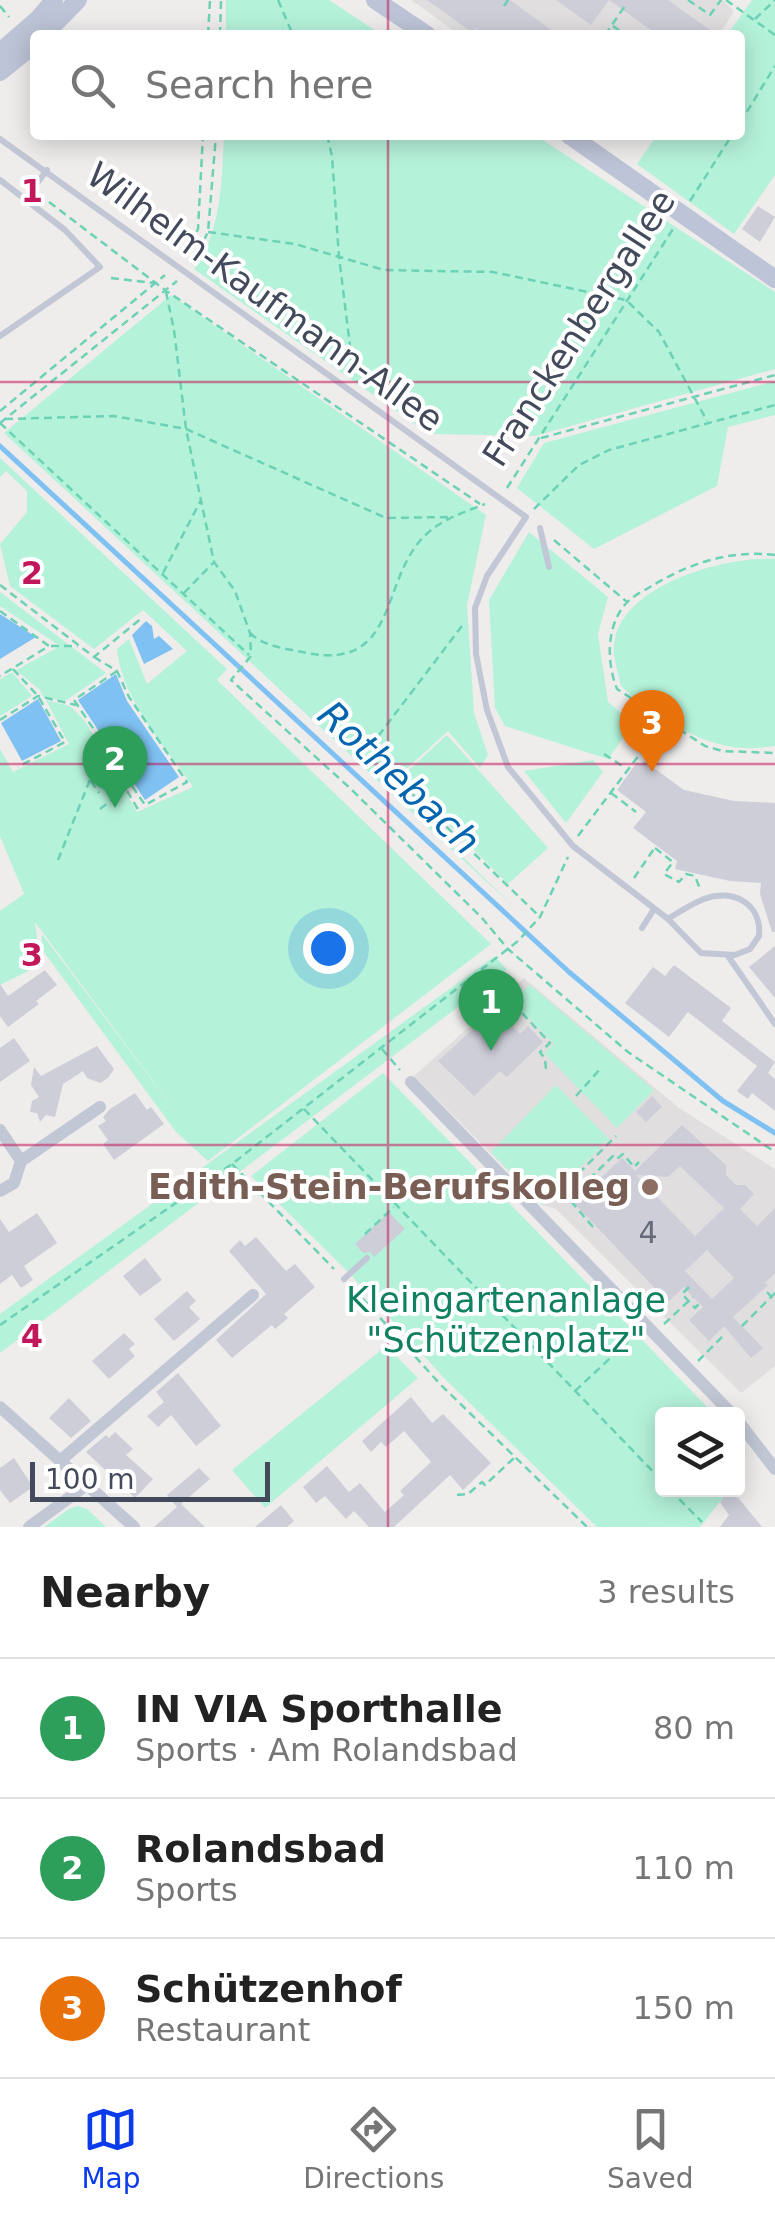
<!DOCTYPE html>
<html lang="en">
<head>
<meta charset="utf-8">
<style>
	:root { --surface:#fff; --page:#f6f6f6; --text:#222; --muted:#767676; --line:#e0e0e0; --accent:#0b3bea }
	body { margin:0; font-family:"DejaVu Sans",sans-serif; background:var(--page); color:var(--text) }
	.controls { position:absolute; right:30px; bottom:30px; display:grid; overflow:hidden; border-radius:10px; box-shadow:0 5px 25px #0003 }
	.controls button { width:90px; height:90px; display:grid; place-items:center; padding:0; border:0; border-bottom:2px solid var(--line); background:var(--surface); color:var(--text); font:50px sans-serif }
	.scale { position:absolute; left:30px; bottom:25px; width:240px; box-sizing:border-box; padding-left:10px; border:5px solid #434a5b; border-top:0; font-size:28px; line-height:35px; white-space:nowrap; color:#434a5b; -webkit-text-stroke:8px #fff; paint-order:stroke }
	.you { position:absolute; left:328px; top:948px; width:35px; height:35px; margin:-25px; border:8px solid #fff; border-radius:50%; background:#1a73e8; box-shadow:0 0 0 15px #1a73e833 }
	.badge { display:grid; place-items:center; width:65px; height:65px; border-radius:50%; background:var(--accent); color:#fff; font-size:32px; font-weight:700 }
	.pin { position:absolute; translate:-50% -82px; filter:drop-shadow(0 2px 5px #0008) }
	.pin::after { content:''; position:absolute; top:52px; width:35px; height:30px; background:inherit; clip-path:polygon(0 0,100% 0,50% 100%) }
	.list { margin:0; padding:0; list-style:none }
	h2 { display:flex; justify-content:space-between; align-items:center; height:130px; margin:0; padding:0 40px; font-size:42px }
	h2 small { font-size:32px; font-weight:400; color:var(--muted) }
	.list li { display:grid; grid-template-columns:65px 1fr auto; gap:30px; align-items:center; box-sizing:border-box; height:140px; padding:0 40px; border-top:2px solid var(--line) }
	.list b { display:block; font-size:38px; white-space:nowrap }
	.list p { margin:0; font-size:32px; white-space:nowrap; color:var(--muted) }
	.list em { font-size:32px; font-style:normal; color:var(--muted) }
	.icon { flex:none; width:55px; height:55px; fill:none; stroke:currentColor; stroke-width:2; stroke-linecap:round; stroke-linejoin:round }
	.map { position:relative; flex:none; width:775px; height:1527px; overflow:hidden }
	.search { position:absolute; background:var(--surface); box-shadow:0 5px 25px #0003; left:30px; right:30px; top:30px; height:110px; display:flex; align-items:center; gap:25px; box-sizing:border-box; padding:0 35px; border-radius:10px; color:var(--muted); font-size:38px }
	.sheet { height:550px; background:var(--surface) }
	nav { display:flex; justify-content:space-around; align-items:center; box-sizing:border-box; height:140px; border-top:2px solid var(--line); background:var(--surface); font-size:28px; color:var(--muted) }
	nav a { display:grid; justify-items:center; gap:5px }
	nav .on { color:var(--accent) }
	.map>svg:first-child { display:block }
	.education { fill:#e0dede }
	.green { fill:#b5f2da }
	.water { fill:#7fc1f2 }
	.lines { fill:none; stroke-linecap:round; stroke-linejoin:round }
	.stream { stroke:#7fc1f2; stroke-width:5 }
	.building { fill:#cdced8; fill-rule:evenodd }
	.path { stroke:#6bd2b6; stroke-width:2.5; stroke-dasharray:8 5; stroke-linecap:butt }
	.lane { stroke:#c1c7d5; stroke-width:6 }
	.street { stroke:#c1c7d5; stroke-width:12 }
	.secondary { stroke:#bdc4d7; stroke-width:18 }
	.grid { fill:none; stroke:#c2185b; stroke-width:2.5; stroke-opacity:0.55 }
	.education-dot { fill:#8d6e63; stroke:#fff; stroke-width:4 }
	.labels { text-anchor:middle; stroke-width:8; stroke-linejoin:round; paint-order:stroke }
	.number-label { font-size:30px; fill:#666b7a }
	.street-label { font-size:35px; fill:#434a5b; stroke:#fff }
	.education-label { font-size:35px; font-weight:bold; fill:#785e54; stroke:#fff; text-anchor:end }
	.park-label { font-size:35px; fill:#0f8161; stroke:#fff }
	.water-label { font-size:38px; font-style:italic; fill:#0165b0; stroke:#fff }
	.grid-label { font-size:32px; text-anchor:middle; font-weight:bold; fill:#c2185b; stroke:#fff; stroke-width:8; stroke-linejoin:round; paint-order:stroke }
</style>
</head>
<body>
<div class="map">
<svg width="775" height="1527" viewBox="0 0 775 1527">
	<rect width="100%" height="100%" fill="#efecec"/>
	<path class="education" d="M411,0H723L734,11L719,35H460Z
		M524,978L679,1108L775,1169V1366L741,1393L556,1209L542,1205L414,1076Z"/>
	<path class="green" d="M226,0H329L382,35H226Z
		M752,0H775V175L734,234L637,164L657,135H740V35H727Z
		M224,135H535L775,292V369L535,436L429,434L194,269C221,233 222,179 224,135Z
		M171,295L486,515L467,605L474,713L488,755L480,768L448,731L389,785L518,911L4,433Z
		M775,381V415L728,427L717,486L594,549L517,488L544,443Z
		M0,458L227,669L217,680L491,944L208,1161L176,1132L41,948L42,934L194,1136L35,922L40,965L0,985V911L24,894L30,908L0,836V749L13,772L69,744L46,700L70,706L85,721L137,812L193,787C165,746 122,700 117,649L129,639L147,684L187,651L143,610L94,649L10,586L0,544L27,512V491L6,471L0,477Z
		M529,532L608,597L598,634L608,702L634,723L608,759L505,726L495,708L489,600Z
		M775,559V746C764,747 753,749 742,748C700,745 651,715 621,686C618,672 611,653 615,639C626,584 726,556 775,559Z
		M0,592L106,673L65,701L43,697L40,690L17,671L12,672L32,696L0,716V679L60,646L0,606Z
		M447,735L548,848L508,884L401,777Z
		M593,760L603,772L566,823L524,771Z
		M495,956L507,970L0,1353V1314Z
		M530,985L654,1090L617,1128L544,1053L554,1044L511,1000Z
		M383,1073L714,1414H662V1490H729L700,1527H597L444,1378L350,1274L251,1176Z
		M556,1085L609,1139L542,1205L491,1152Z
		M386,1346L418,1378L265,1508L232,1470Z
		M78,1506L87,1509L106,1527H44L69,1509Z"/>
	<path class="water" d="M0,614L36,637L0,659Z
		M146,621L152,626L154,639L159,636L173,649L144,664L132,635Z
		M116,674L127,701L179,777L145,800L78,700Z
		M38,699L61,741L22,761L1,723Z"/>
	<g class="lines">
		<path class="stream" d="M0,446L569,972L723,1101L775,1133"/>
	</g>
	<path class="building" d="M427,0H510L558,35H485L476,28L473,33Z
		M556,0H609L591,25Z
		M609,0H668L717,35H658Z
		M758,206L775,217L760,242L742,229Z
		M644,761L684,790L734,801L775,803V932H772L760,894L761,883L730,881L675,869L677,861L633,828L646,812L617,790L637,762L641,764Z
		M775,946V998L749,967Z
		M674,965L731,1008L722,1021L775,1062L768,1073L775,1079V1111L752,1093L748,1099L737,1091L757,1066L688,1012L669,1037L625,1003L653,967L665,976Z
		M45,970L57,985L36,1001L39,1004L8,1027L0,1016V984L8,996Z
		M496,1008L520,1034L528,1026L543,1042L507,1077L500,1071L474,1096L438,1061Z
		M14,1038L30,1061L0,1082V1048Z
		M97,1046L114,1069L108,1078L100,1083L87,1078L83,1071L63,1084L55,1117L46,1115L40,1122L37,1113L30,1112L32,1101L39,1097L31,1085L34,1067L41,1076Z
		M135,1093L147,1110L151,1107L164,1124L114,1160L103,1144L108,1140L98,1126L106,1121L103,1117L110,1109Z
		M652,1096L662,1107L646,1122L636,1112Z
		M682,1125L726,1165V1175L736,1185H745L754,1194L740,1209L757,1226L775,1208V1273L765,1283L768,1285L733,1317L763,1348L751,1358L724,1326L709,1341L689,1320L703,1307L693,1297L684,1287L668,1302L574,1203L622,1158L635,1171ZM680,1166L724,1208L695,1236L636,1175L668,1177ZM707,1250L734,1278L712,1299L685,1271Z
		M389,1212L405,1229L374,1257L370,1252L363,1253L355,1244Z
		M37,1213L57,1243L24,1266L33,1280L21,1288L12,1275L0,1284V1219L9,1232Z
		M256,1237L286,1271L295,1264L315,1287L284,1314L288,1318L275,1329L272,1325L232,1358L216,1340L266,1294L229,1251L240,1240L245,1246Z
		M145,1258L162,1280L140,1296L123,1276Z
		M187,1291L196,1301L189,1307L200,1319L174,1341L154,1319Z
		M124,1333L135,1344L129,1349L135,1356L109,1379L92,1361Z
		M178,1373L221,1426L196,1446L171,1415L158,1427L147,1416L164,1402L156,1392Z
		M411,1397L432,1423L443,1414L491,1463L463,1490L450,1475L394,1527H369L354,1511L346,1519L325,1496L316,1503L303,1487L327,1466L349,1492L360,1483L385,1512L404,1495L400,1491L431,1462L404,1431L386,1447L381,1442L371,1452L362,1441Z
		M69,1398L91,1421L71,1438L49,1418Z
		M115,1432L133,1449L126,1455L153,1479L135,1498L86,1452L106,1435L109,1438Z
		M14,1458L33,1487L10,1503L0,1490V1468Z
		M199,1468L210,1479L181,1504L205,1527H154L177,1507L167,1495Z
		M729,1490H732L762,1527H720L729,1515L720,1502Z
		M281,1505L294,1521L287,1527H255Z"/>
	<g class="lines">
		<path class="path" d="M278,0L293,35
			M688,0L710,15L721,0
			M726,0L775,35
			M0,6L9,17
			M504,6L508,0
			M755,19L775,0
			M613,26L625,35
			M208,35L210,0
			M220,35L221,0
			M605,35L627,3
			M740,123L775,66
			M327,135L332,156L339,257L354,378
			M690,201L732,135
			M49,202L165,290L480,504
			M208,232L295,244L384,270L493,272L626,300L659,332L707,421
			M185,255L198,229L203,135
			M192,264L208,232L216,135
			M111,278L154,283
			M166,292L174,330L186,429L214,562L235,591L250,633L251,655
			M0,411L165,275
			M5,419L114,416L186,429L386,518L448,517
			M0,423L177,281
			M0,423L249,655
			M541,438L775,375
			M507,488L673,229
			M534,509L579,465L609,450L775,405
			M554,540L627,602
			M775,555C731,550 693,562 655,584C644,591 631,596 623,607C606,630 607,664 617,689L705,746L722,751L775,753
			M163,573L201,500
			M0,585L94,657L143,617
			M184,593L213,563
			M0,611L49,646L0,676
			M462,626L379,735L374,757L540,917
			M250,633C264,647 289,649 307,653C395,670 381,588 419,542C436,521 462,513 485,504
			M51,646H78
			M251,656L231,680L352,790L482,918L508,949L628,1052L775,1152
			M94,657L117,671L129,697L187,782L145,805L74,700L117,671
			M13,669L38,696L65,742L18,767
			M0,720L38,696L76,705
			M604,754L624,767
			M91,781L99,793
			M127,791L139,811
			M611,793L636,812
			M100,809L126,789L116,772
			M578,836L664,722
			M655,848L673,862L664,874L679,882L686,874L695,876L700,889
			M58,860L91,777L112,775L118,768
			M634,878L656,846
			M522,1013L550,1043L540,1052L545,1059L546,1069
			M382,1049L400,1070
			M576,1096L601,1068
			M304,1109L662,1481
			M232,1164L334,1269
			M551,1201L616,1136
			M593,1227L569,1199L613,1156L617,1159L623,1154L634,1167L639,1162
			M365,1234L394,1207
			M689,1287L682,1294L695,1308L701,1302
			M354,1289L440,1384L587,1527
			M767,1292L775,1301
			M664,1324L693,1297
			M0,1325L232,1164L518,941L540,917L568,857
			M742,1326L775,1293
			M698,1361L724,1335
			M575,1391L635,1335
			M670,1490L702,1522
			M457,1495L468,1494L482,1482L485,1485L514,1458"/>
		<path class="lane" d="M0,139L526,517L487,576L475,608L476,654L487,710L508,767L573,846L668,919L701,953L735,955L750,949L759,936C762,903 732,888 704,899C691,904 679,912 668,919
			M0,180L65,230L100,267L0,336
			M26,198L47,170
			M540,528L549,567
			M642,928L654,909
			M728,956L775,1024
			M344,1279L367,1258"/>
		<path class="street" d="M411,1082L732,1414
			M0,1130L21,1161
			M0,1191L14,1183L21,1161L100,1107
			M0,1407L134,1527
			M738,1421L775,1469
			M61,1460L253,1295
			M29,1527L88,1484"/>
		<path class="secondary" d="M375,0L427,35
			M44,35L78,0
			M0,52L38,19L54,0
			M0,72L35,44
			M569,135L775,279"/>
	</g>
	<path class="grid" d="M388,0V35M388,135V1527M0,382H775M0,764H775M0,1145H775"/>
	<circle class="education-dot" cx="650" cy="1187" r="10"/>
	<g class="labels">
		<g class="number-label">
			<text x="648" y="1243">4</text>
		</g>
		<g class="street-label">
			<text transform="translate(265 297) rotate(36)" y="12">Wilhelm-Kaufmann-Allee</text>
			<text transform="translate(579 328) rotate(-57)" y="12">Franckenbergallee</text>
		</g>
		<g class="education-label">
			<text x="630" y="1199">Edith-Stein-Berufskolleg</text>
		</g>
		<g class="park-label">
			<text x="506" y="1312">Kleingartenanlage<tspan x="506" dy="40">"Schützenplatz"</tspan></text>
		</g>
		<g class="water-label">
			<text transform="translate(399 778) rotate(43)" y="13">Rothebach</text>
		</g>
	</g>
	<g class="grid-label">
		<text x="32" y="202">1</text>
		<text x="32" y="584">2</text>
		<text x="32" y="966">3</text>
		<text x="32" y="1347">4</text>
	</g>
</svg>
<div class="controls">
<button><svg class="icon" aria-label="layers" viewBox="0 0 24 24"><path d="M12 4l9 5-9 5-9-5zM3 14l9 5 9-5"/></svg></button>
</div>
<div class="scale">100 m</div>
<div class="you"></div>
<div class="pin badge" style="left:491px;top:1051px;background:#2e9e5b">1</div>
<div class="pin badge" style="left:115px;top:808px;background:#2e9e5b">2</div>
<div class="pin badge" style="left:652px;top:772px;background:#e8710a">3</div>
<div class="search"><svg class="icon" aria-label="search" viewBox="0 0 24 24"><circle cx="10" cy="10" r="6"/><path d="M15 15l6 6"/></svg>Search here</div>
</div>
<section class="sheet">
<h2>Nearby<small>3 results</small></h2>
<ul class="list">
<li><span class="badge" style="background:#2e9e5b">1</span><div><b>IN VIA Sporthalle</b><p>Sports · Am Rolandsbad</p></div><em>80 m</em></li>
<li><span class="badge" style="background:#2e9e5b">2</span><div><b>Rolandsbad</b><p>Sports</p></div><em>110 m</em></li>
<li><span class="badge" style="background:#e8710a">3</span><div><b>Schützenhof</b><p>Restaurant</p></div><em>150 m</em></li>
</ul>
</section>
<nav>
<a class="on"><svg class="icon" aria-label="map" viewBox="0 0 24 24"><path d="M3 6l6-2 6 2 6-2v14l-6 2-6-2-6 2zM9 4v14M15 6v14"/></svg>Map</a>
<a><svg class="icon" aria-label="directions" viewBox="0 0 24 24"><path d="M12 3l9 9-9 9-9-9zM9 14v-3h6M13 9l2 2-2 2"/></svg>Directions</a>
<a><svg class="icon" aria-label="saved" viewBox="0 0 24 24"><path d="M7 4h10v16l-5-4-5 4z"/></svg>Saved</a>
</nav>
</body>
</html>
